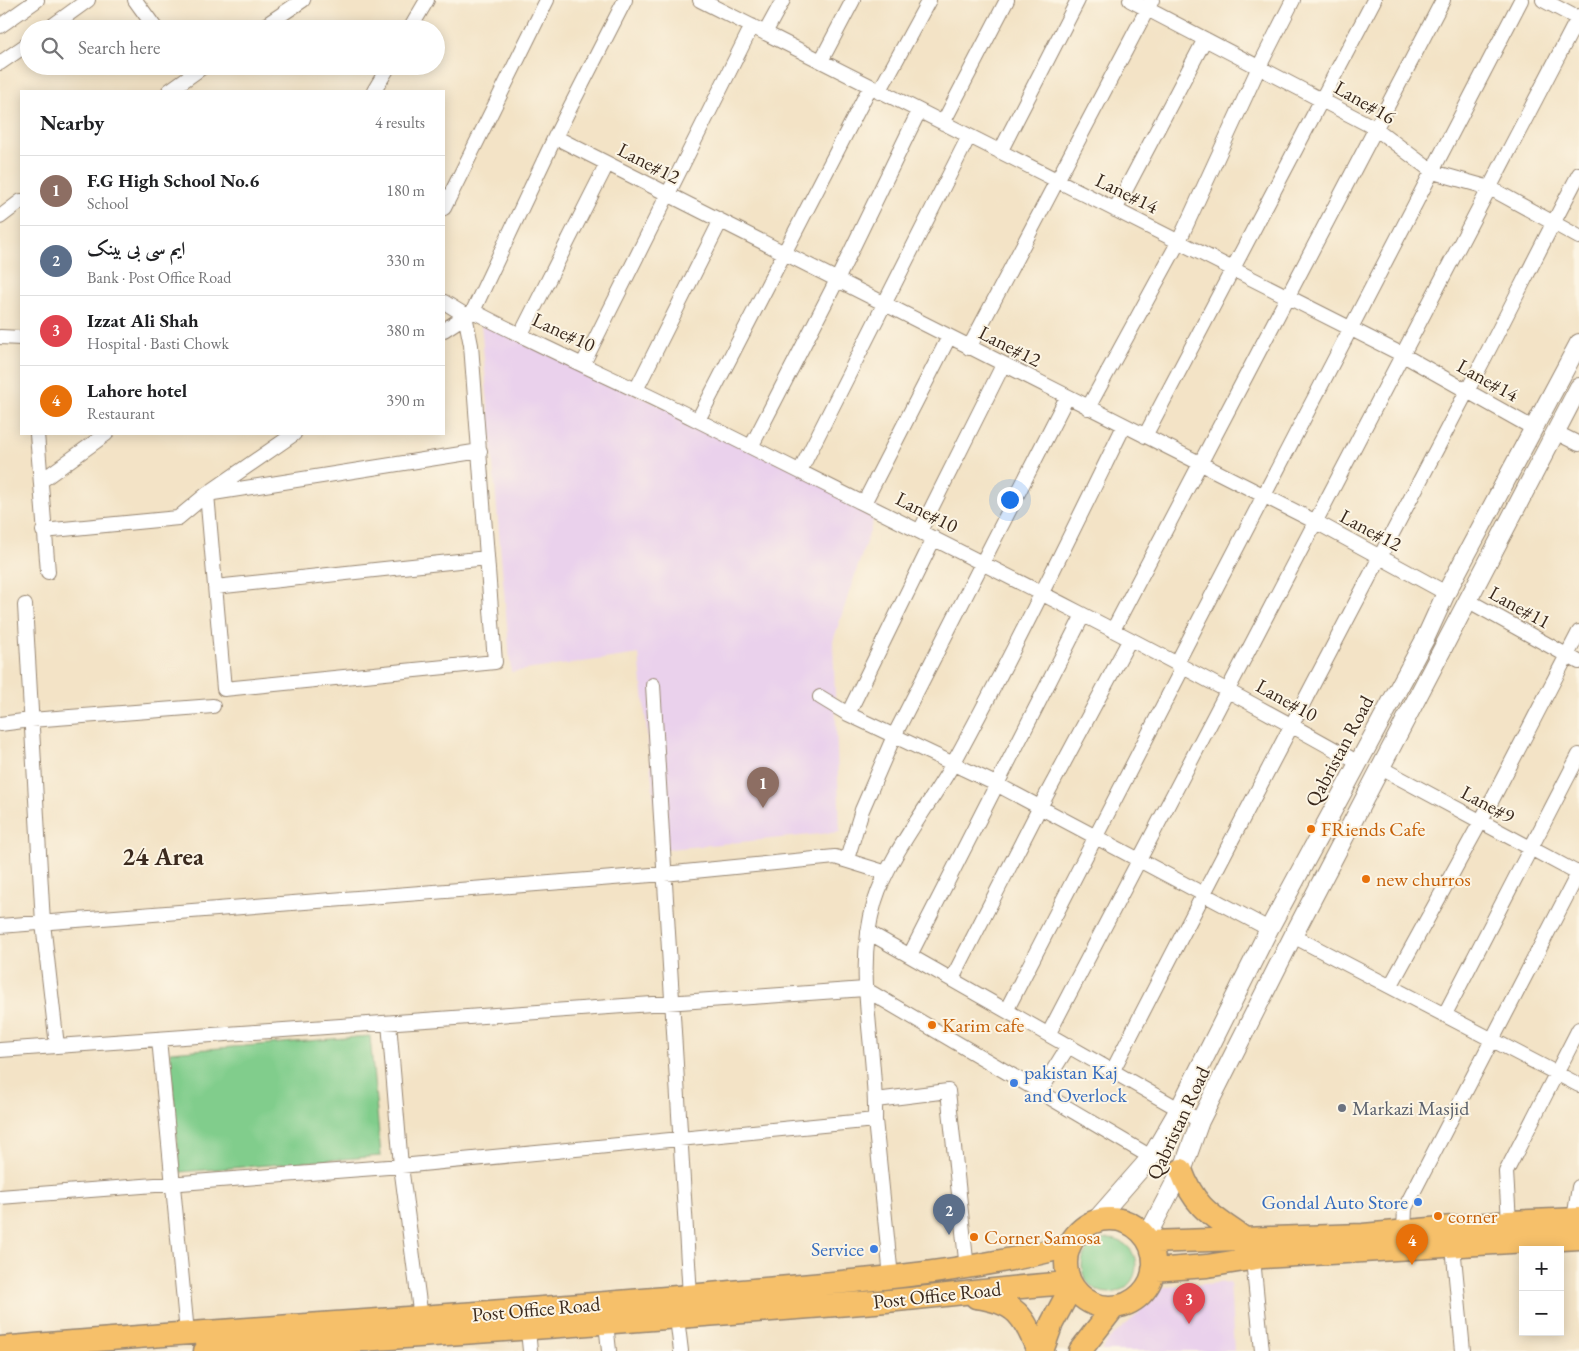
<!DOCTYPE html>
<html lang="en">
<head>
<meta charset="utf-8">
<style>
	:root { --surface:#fff; --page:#f6f6f6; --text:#202124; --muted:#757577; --line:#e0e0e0; --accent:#db2777 }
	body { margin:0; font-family:"EB Garamond",Amiri,serif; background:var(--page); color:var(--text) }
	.controls { position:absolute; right:15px; bottom:15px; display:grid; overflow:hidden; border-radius:0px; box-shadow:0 2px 12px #0003 }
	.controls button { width:45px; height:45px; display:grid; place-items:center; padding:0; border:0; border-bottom:1px solid var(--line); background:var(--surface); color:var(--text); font:25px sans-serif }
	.you { position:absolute; left:1009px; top:499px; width:18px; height:18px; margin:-12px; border:4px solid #fff; border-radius:50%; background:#1a73e8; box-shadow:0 0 0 8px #1a73e833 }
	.badge { display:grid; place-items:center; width:32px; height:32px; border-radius:50%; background:var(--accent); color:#fff; font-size:16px; font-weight:700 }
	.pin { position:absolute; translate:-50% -41px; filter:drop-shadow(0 1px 2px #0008) }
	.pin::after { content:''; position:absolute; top:26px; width:18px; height:15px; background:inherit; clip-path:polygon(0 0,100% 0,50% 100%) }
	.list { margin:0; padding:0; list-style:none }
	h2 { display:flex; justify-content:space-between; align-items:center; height:65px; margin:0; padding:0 20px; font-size:21px }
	h2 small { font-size:16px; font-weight:400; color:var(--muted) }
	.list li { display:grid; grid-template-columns:32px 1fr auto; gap:15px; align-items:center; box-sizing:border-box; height:70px; padding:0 20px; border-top:1px solid var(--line) }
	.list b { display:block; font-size:19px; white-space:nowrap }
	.list p { margin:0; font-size:16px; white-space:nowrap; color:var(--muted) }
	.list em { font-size:16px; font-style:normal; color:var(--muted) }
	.icon { flex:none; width:28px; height:28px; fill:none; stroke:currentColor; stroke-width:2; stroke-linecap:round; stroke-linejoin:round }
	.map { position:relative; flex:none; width:1579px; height:1351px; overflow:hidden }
	.search { position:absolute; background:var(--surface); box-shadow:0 2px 12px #0003; left:20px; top:20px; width:425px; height:55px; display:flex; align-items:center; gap:12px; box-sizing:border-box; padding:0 18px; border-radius:28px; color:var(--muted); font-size:19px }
	.panel { position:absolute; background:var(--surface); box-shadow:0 2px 12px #0003; left:20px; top:90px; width:425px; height:345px; border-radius:0px }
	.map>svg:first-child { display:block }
	.built { fill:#ead1ec }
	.green { fill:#81cd8c; stroke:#5e7c55 }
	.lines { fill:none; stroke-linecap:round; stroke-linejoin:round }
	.minor-casing { stroke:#978672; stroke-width:16 }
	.tertiary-casing { stroke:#978672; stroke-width:20 }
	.primary-casing { stroke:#978672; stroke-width:25 }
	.minor { stroke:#fff; stroke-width:14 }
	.tertiary { stroke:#fff; stroke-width:18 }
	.primary { stroke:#f6c06b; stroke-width:22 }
	.food-dot { fill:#e8710a; stroke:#fcf5e5; stroke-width:2 }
	.shop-dot { fill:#3f7fe0; stroke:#fcf5e5; stroke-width:2 }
	.worship-dot { fill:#6b7280; stroke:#fcf5e5; stroke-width:2 }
	.labels { text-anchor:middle; stroke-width:4; stroke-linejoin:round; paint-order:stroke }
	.street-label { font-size:20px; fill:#3b2a1e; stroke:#fcf5e5 }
	.food-label { font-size:20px; fill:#c56008; stroke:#fcf5e5; text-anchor:start }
	.shop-label { font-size:20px; fill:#366cbe; stroke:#fcf5e5; text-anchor:end }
	.worship-label { font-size:20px; fill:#5b616d; stroke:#fcf5e5; text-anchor:start }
	.district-label { font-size:25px; font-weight:bold; fill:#3b2a1e; stroke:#fcf5e5 }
</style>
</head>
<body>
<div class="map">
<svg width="1579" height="1351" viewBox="0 0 1579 1351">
	<rect width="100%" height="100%" fill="#fcf5e5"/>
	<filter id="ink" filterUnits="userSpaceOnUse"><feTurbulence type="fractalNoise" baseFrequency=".02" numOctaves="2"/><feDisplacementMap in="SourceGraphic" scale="10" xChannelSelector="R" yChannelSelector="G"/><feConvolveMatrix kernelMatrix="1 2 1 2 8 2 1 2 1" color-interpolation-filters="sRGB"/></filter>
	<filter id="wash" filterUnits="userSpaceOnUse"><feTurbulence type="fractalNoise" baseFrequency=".0096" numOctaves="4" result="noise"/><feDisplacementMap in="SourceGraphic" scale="20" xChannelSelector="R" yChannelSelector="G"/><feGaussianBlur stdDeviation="1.12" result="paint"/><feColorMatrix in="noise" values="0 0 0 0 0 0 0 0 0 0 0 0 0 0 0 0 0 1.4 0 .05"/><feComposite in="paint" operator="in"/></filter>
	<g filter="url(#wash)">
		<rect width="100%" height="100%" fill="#f3e3c6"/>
		<path class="built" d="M481,323L878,506L833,641L840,832L659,850L639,654L511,672Z
			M1230,1282L1234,1351H1101L1108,1340L1138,1314L1153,1288Z"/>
		<path class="green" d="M370,1036L381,1156L180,1172L170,1052Z
			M1082 1266a27 27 0 1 1 54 0a27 27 0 1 1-54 0Z"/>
	</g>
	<g filter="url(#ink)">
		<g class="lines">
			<defs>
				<path id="minor" d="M135,0L156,29
					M700,0L1403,355L1533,428
					M1130,0L1375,128L1433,172L1490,188L1579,237
					M1543,0L1579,19
					M0,26L37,0
					M48,29L88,0
					M260,29L303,0
					M410,29L427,0
					M765,33L783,0
					M821,61L853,0
					M0,63L29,43
					M169,91L204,66
					M374,91L389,66
					M879,92L929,0
					M943,123L1007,0
					M555,137L1316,522L1446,593
					M1000,152L1078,0
					M444,208L547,0
					M1115,210L1205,39
					M0,217L21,201
					M473,311C546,350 623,382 697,420C918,531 1141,640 1357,762
					M444,330L473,311L555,137L625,0
					M521,334L607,164
					M0,337L21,338
					M969,348L1152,0
					M583,364L752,26
					M636,390L720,222
					M1088,408L1179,241L1259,67L1293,0
					M698,420L870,87
					M1557,433L1579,444
					M37,434L48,572
					M294,434L207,494L224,689L495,662L471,345L465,315L444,302
					M1145,436L1374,0
					M751,447L837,280L919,111
					M800,471L969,136
					M41,481L106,434
					M864,503L949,337
					M43,531L178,518L207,494L480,451
					M920,531L1003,365
					M215,587L487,558
					M1467,600L1579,662
					M25,605L43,923L57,1046
					M1113,630L1443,0
					M1177,663L1521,0
					M653,685L690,1296
					M820,697L848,714L998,785L1269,929
					M848,714L934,538
					M0,724L31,720L213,706
					M1379,767L1579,874
					M847,859L862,810L894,736L1067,397
					M0,926L664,874L835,857L887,873
					M868,932L1200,1121
					M1293,936L1579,1085
					M910,955L1083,615
					M952,979L1040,807L1130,639
					M1391,985L1480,823L1579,632
					M1007,1009L1183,667
					M1445,1014L1579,755
					M389,1023L401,1166L421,1318
					M1049,1033L1579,16
					M159,1039L187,1333
					M0,1050L865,989L1151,1157
					M1113,1070C1228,844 1347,620 1465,395C1504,322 1540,247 1579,174
					M1041,1090L1069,1045
					M876,1100L948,1091L967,1269
					M0,1197L401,1166L875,1120
					M1574,1219L1579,1187
					M1509,1222L1506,1172L1579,1029
					M1404,1231L1405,1208L1579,872
					M1453,1246L1463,1351
					M1253,1259L1262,1351
					M891,1277L875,1120C877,1048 853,972 875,901C889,855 930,805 954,762C1014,652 1069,538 1124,426
					M677,1318L681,1351
					M606,1323L609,1351
					M528,1330L530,1351"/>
				<path id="tertiary" d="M1094,1222L1151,1157L1179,1109L1269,929L1425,639L1446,593L1579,343
					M1146,1238L1185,1163L1200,1121L1293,936L1579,387"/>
				<path id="primary" d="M1181,1170C1195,1209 1213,1216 1245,1239
					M1066 1263a44 44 0 1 1 88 0a44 44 0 1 1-88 0Z
					M1149,1242L1363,1235L1509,1222L1579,1219
					M1153,1270L1207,1266L1263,1257L1579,1238
					M976,1297C1016,1302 1024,1316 1038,1351
					M0,1348C240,1327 481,1316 721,1293C838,1282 955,1276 1069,1246
					M205,1351C428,1336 652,1320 875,1302C940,1297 1005,1287 1070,1283
					M1042,1351L1052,1323L1072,1286
					M1080,1351L1114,1307"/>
			</defs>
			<use href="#minor" class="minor-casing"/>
			<use href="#tertiary" class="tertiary-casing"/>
			<use href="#primary" class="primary-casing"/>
			<use href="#minor" class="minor"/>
			<use href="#tertiary" class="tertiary"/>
			<use href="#primary" class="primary"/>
		</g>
	</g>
	<g class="food-dot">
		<circle cx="1311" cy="829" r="5"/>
		<circle cx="1366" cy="879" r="5"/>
		<circle cx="932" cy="1025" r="5"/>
		<circle cx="1438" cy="1216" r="5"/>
		<circle cx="974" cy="1237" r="5"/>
	</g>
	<g class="shop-dot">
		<circle cx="1014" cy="1083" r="5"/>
		<circle cx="1418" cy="1202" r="5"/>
		<circle cx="874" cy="1249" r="5"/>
	</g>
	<circle class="worship-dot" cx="1342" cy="1108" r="5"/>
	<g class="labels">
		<g class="street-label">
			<text transform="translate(1365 102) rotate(30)" y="7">Lane#16</text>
			<text transform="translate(649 163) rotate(27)" y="7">Lane#12</text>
			<text transform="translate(1127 193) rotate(26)" y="7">Lane#14</text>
			<text transform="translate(564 332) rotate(25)" y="7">Lane#10</text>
			<text transform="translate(1010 346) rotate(27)" y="7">Lane#12</text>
			<text transform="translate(1488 380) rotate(29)" y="7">Lane#14</text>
			<text transform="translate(927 512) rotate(27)" y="7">Lane#10</text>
			<text transform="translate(1371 530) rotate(28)" y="7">Lane#12</text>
			<text transform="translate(1520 607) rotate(29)" y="7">Lane#11</text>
			<text transform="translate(1287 700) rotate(29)" y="7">Lane#10</text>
			<text transform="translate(1339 751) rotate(-62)" y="7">Qabristan Road</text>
			<text transform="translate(1488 804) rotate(28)" y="7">Lane#9</text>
			<text transform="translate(1178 1123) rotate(-65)" y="7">Qabristan Road</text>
			<text transform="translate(937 1295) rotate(-6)" y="7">Post Office Road</text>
			<text transform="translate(536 1309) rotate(-5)" y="7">Post Office Road</text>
		</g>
		<g class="food-label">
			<text x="1321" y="836">FRiends Cafe</text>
			<text x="1376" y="886">new churros</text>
			<text x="942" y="1032">Karim cafe</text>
			<text x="1448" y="1223">corner</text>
			<text x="984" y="1244">Corner Samosa</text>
		</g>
		<g class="shop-label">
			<text x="1024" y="1079" text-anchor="start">pakistan Kaj<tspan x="1024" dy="23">and Overlock</tspan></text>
			<text x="1408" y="1209">Gondal Auto Store</text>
			<text x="864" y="1256">Service</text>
		</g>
		<g class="worship-label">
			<text x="1352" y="1115">Markazi Masjid</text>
		</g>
		<g class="district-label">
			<text x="163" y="865">24 Area</text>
		</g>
	</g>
</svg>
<div class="controls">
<button>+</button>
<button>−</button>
</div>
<div class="you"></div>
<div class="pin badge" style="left:763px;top:808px;background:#8d6e63">1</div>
<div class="pin badge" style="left:949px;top:1235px;background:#5c6f8a">2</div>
<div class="pin badge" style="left:1189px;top:1324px;background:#e0444e">3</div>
<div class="pin badge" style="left:1412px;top:1265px;background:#e8710a">4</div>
<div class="search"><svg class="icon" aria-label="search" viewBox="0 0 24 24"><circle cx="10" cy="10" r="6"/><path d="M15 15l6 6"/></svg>Search here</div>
<section class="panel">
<h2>Nearby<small>4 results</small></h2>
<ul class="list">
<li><span class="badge" style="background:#8d6e63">1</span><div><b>F.G High School No.6</b><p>School</p></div><em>180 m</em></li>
<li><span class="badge" style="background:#5c6f8a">2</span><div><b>ایم سی بی بینک</b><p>Bank · Post Office Road</p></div><em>330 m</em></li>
<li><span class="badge" style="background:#e0444e">3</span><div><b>Izzat Ali Shah</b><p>Hospital · Basti Chowk</p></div><em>380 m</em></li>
<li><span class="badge" style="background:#e8710a">4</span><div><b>Lahore hotel</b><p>Restaurant</p></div><em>390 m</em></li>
</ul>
</section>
</div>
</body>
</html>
